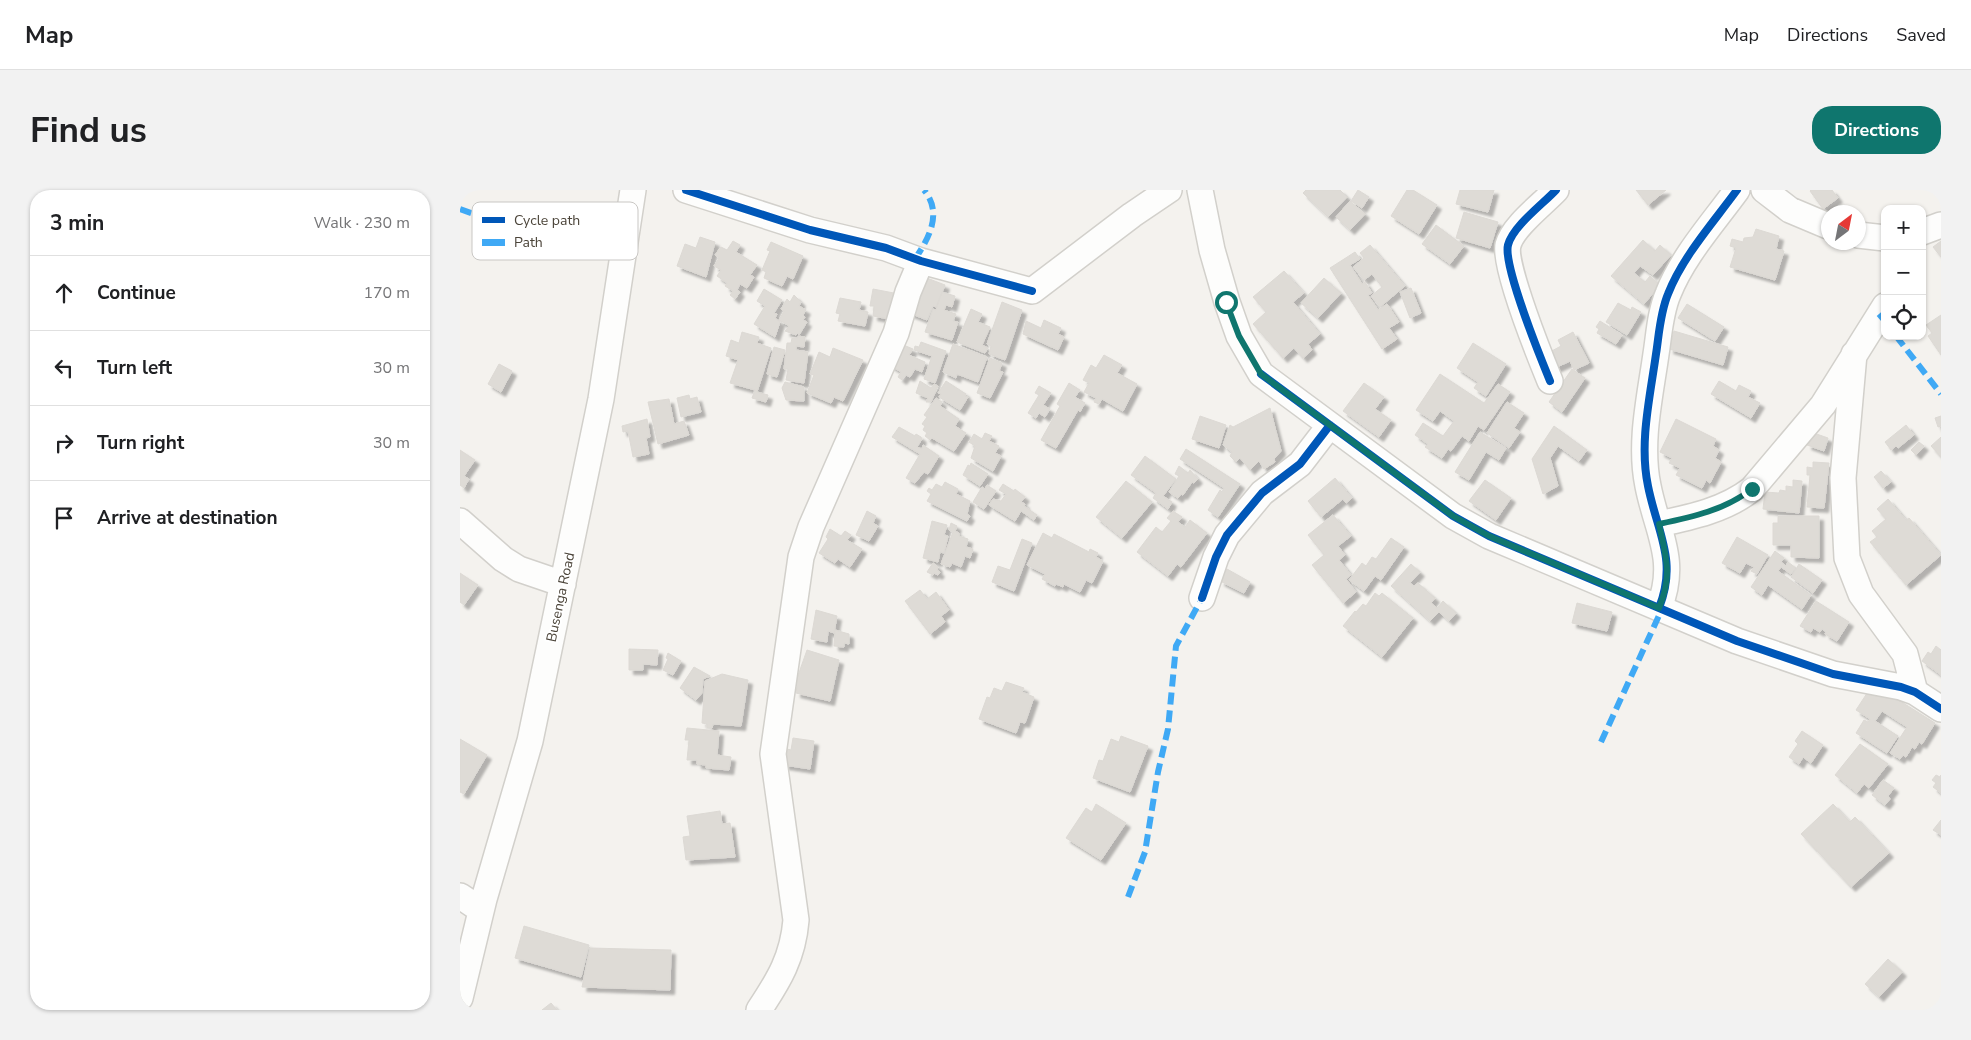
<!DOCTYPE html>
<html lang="en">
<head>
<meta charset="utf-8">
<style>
	:root { --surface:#fff; --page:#f2f2f2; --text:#202124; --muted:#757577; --line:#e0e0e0; --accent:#0f766e }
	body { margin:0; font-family:"Nunito Sans",sans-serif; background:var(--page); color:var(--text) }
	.controls { position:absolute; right:15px; top:15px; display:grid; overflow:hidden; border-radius:10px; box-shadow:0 1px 4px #0004 }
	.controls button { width:45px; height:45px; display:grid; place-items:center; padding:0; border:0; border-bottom:1px solid var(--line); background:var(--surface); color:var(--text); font:25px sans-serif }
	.compass { position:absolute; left:1361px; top:15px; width:45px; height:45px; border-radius:50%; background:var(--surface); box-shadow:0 1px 4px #0004; rotate:32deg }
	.stop { position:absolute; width:15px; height:15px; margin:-11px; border:4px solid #0f766e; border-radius:50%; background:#fff }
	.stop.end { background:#0f766e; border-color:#fff; box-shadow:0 1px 5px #0008 }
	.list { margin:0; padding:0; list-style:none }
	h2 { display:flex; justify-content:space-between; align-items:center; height:65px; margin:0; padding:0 20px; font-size:21px }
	h2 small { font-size:16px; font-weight:400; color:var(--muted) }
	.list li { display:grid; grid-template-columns:32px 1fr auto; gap:15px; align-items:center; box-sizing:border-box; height:75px; padding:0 20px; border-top:1px solid var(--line) }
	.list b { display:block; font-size:19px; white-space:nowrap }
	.list em { font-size:16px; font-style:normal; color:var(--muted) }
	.icon { flex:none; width:28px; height:28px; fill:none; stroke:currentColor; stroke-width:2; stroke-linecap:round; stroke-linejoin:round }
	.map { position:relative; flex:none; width:1481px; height:820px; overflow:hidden; border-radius:20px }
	header { display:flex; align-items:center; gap:30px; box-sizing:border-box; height:70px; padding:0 25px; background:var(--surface); border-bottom:1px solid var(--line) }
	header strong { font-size:24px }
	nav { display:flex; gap:28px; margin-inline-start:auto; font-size:18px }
	.intro { display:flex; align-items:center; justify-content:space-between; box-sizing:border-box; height:120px; padding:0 30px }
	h1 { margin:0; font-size:35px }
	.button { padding:12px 22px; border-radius:20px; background:var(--accent); color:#fff; font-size:18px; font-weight:700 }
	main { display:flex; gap:30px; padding:0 30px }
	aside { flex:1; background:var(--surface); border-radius:20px; box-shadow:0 1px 4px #0004 }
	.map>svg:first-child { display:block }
	.building { fill:#dedbd6; stroke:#dcd9d4; filter:url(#shadow) }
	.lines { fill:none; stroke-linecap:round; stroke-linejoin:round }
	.minor-casing { stroke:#d2d0cb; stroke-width:28 }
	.minor { stroke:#fdfdfc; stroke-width:25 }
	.quiet { stroke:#3fa9f5; stroke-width:6; stroke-dasharray:12 6; stroke-linecap:butt }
	.cycleway-casing { stroke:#fff; stroke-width:11 }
	.cycleway { stroke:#0057b8; stroke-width:8 }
	.route { stroke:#0f766e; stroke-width:6 }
	.labels { text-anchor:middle; stroke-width:4; stroke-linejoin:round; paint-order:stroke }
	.street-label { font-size:14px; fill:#4b4439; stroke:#fff }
	.key { fill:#fff; stroke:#c9c7c4; stroke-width:1 }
	.key-label { font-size:14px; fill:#4b4439 }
</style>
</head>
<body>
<header>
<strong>Map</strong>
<nav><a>Map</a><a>Directions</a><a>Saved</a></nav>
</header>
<div class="intro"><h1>Find us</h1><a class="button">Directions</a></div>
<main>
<aside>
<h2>3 min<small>Walk · 230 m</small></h2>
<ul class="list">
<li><svg class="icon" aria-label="ahead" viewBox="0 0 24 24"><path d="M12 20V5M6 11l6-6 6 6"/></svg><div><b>Continue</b></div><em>170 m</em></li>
<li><svg class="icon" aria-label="left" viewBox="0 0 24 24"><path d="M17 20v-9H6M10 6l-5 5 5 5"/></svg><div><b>Turn left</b></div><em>30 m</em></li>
<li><svg class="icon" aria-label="right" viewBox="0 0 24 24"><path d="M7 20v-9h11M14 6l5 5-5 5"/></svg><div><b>Turn right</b></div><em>30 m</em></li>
<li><svg class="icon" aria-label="arrive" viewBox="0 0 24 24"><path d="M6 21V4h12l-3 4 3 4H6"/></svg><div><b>Arrive at destination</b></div></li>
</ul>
</aside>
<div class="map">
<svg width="1481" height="820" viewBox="0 0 1481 820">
	<defs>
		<filter id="shadow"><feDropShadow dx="4.5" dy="4.5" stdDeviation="1" flood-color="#0004"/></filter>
	</defs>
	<rect width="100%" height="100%" fill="#f4f2ee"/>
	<path class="building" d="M846,0H880L887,7L868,27L843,3Z
		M898,0L909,7L902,18L891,11Z
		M947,0H953L977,15L959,44L931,26Z
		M1000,0H1034L1028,22L996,14Z
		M1176,0H1206L1188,15Z
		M1351,0H1372L1378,8L1363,19L1350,1Z
		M890,11L905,24L890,40L876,27Z
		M1004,22L1038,32L1030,58L996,48Z
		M976,35L1004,56L990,74L962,54Z
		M1296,39L1319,46L1316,59L1324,61L1315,90L1270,77L1276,58L1270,56L1272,49L1283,52L1284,48L1293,47Z
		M240,47L255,52L246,87L217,76L225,54L236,58Z
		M1183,50L1195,61L1200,55L1211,65L1193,85L1180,76L1174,83L1185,92L1190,86L1200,95L1184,114L1151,86Z
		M273,51L280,55L276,62L297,75L290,85L294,87L287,98L280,94L277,100L280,102L275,109L270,105L273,101L265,96L267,93L257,86L261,80L254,76L259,68L255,65L261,57L267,60Z
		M1481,51V67L1473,57Z
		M311,52L343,66L333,89L327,86L322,96L304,88L306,82L302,80L310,61L307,60Z
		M910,55L945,96L920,117L911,106L922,97L912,84L904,90L893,77L904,68L900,63Z
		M895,62L900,69L890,75L902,94L905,92L912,103L908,105L918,120L927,114L939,132L929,138L937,149L922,159L870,78Z
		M824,81L844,103L833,112L860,144L848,154L852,160L843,168L834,158L823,168L793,134L806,122L793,107Z
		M459,85L485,95L476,117L473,116L467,130L444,121Z
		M864,88L881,103L858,128L841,113Z
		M951,98L961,123L950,128L940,102Z
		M304,99L322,110L314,123L317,124L315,128L320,132L315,147L294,134L305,116L297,111Z
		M413,99L439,104L434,130L413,126L414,116H410Z
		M482,102L495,106L492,117L486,115L484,120L496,124L493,131L498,132L492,150L465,142L473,119L476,120Z
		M334,105L341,112L339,116L346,120L343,125L345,127L343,130L347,132L339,145L338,143L336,145L325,141L329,136L319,130L324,121L321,119L327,109L330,112Z
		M380,108L401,112L399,120L408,122L405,136L378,131L380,124L376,123Z
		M542,112L562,120L545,170L529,164L531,156L527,154Z
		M1158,113L1171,120L1172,117L1181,122L1167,145L1146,132Z
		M1227,114L1264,137L1255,151L1218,128Z
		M511,119L522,124L518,132L530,137L522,155L528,158L525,163L497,152Z
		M1481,125V165L1468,146L1472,143L1466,135Z
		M584,130L601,138L598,144L604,147L598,160L563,144L566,131L581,138Z
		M1140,131L1162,145L1156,154L1137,143L1139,139L1136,137Z
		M1214,141L1268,157L1263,175L1209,159Z
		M282,142L299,147L297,153L311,158L297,202L308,205L306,212L292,208L295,200L270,193L278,170L266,166L271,150L279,153Z
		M1113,142L1129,173L1114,180L1110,171L1095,178L1088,163L1101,156L1098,150Z
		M338,146L345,147L344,157L336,156V160L348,162L344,193L326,190L328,179H324L327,153H331L332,148H338Z
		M461,152L486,161L475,193L464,189L472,166L454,160L455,156L459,157Z
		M1013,153L1046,174L1026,206L1014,198L1018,192L997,178Z
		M441,154L453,159L449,165L465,172L462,182L455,179L450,187L446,185L442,190L438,187L441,182L428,174Z
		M493,154L527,167L518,192L497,184L496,188L483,182Z
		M314,157L325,160L317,187L307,184Z
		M373,158L403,170L383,211L374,207L371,213L347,203L354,185L350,184L359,162L370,167Z
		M644,165L662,175L657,183L677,194L663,221L642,209L639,214L634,212L636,208L624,202L629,193L623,190L631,175L636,178Z
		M530,168L542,173L539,181L543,182L530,208L517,203Z
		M39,174L52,181L41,202L28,194Z
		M1112,179L1125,188L1102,222L1089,212Z
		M980,184L1024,213L1038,194L1050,202L1024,240L1018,236L1009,251L1002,246L991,261L988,259L982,268L965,257L968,254L955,245L963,233L983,246L994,231L980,221L973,231L956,220Z
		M460,191L471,198L474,194L478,196L471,212H466L468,208L456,203Z
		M486,191L506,204L505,206L508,207L500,220L479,207L481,204L478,203Z
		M1259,191L1276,201L1279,195L1291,201L1288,207L1300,213L1291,228L1251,204Z
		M325,192L344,197V211L326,210L322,198Z
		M609,193L620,200L615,207L625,213L620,222L618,220L596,258L581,250L600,216L597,214Z
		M904,193L924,207L915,219L931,230L919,247L883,221Z
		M579,196L591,203L583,215L590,219L585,227L579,223L576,228L568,223L579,205L575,203Z
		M229,205L230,209L237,207L241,222L221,227L217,208Z
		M476,208L482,212L480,216L499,229L495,236L506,243L494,261L472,248L470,250L465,246L467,243L463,240L465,236L462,234L467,227L464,225Z
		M209,209L214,234L224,231L229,245L198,254L188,212Z
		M1047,212L1064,223L1054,238L1060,242L1049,258L1027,243Z
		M810,218L821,261L814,269L815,272L804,279L799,271L790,280L780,268L776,272L770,266L772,262L763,255L770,235L773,237Z
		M740,226L766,235L759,258L732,249Z
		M1481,226V236L1478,237L1475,228Z
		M187,229L190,247L186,248L189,264L173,267L168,241L163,242L162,236Z
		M1216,229L1256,249L1253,256L1259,260L1255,268L1261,272L1250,293L1246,290L1242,298L1216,285L1220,278L1209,273L1212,268L1200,262Z
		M1446,235L1454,245L1438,258L1436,256L1431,260L1425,252Z
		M1094,236L1127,260L1119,271L1098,256L1090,268L1098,296L1083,304L1072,269Z
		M439,237L455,246L456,244L461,247L462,249L457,257L462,259L463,255L479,266L468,284L464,282L455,293L446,288L460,264L432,247Z
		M1020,242L1046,258L1039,270L1026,262L1009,290L995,282Z
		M1351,242L1368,248L1364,261L1347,255Z
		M525,243L532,246L529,251L539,256L535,263L541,266L533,281L511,268L515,256L509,252L514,244L522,249Z
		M1481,247V267L1471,256Z
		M1459,252L1464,256L1456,265L1451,260Z
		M726,259L780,294L758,327L748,320L760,300L762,302L764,298L720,269Z
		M0,260L15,270L4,286L9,289L4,298L0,295Z
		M685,266L716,289L703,306L712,312L708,319L693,308L696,303L671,285Z
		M1353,272L1369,273L1364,318L1347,317L1350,285H1347V277L1353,278Z
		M511,273L528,284L520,296L503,285L508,275L510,276Z
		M719,276L728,283L730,280L738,289L734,293L732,292L723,305L721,304L718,308L709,302L719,286L715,284Z
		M1421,281L1431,292L1423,298L1414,287Z
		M875,288L892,308L886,313L883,309L861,327L848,311Z
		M1025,290L1051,308L1036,330L1009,311Z
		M1333,290L1342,291L1339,323L1303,319L1305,302L1319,303L1320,300L1326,301V296L1333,297Z
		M666,291L692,312L662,348L636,327Z
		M485,292L498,299L496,304L510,311L507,324L510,326L507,331L467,311L471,304L467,301L469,298L472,300L476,294L482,297Z
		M543,294L554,301L555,299L565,307L561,312L565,314L564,316L577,325L574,330L561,321L555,331L529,315L533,309L541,311L546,304L539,300Z
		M527,295L536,301L524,319L513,312L522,297L525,299Z
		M1428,309L1446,330L1449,328L1481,365L1446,395L1410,352L1417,347L1412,341L1426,329L1417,319Z
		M407,321L416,326L413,333L418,336L409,351L396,345Z
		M713,321L722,327L718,332L725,337L730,330L747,343L721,377L717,374L708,386L677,362L696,337L702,342L711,331L707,328Z
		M873,325L891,346L878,356L885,365L879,370L891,385L886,389L896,402L883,413L852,375L864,365L848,345Z
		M1318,326H1359V368L1331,367V355H1313V333H1318Z
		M472,331L487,335L484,345L488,346L484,363L480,362L478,372L463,368Z
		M491,333L497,336L495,341L499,343V346L508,349L506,357L513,359L510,368L505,366L501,377L492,373L490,377L481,374L493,342L489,340Z
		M370,339L381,346L385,341L391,345L387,350L402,359L390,377L378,369L375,373L359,363L368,349L366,347Z
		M583,343L592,348L594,344L629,362L630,359L638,363L636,367L643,371L632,393L626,390L620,402L604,394L603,397L596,394L595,396L582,389L585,384L567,375Z
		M1277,347L1308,365L1297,384L1291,381L1294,377L1286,373L1280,383L1262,373Z
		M931,348L944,357L921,390L915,386L904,401L889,390L902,373L906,376L912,367L916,369Z
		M562,349L572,353L554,401L532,392L538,376L550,380Z
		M1315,361L1324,368L1321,372L1326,376L1328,372L1336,378L1331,384L1321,377L1318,381L1351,405L1342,419L1308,395L1302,405L1291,397Z
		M473,373L478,377L477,380L480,382L478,385L474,383L473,385L467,382Z
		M951,374L960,382L950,393L954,396L958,393L975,408L971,413L977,418L983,411L996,423L989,431L979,422L970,431L931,396Z
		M1339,374L1362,390L1353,403L1331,387Z
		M767,379L790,392L784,403L760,391Z
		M0,383L18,395L4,415L0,412Z
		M460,400L467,409L476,402L489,420L481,426L485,432L470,444L445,411Z
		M915,403L919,406L922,403L953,428L922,467L883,436L895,421L896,422L903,414L906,416Z
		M1356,411L1389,432L1377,451L1365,444L1366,442L1362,439L1360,442L1353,438L1351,442L1340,436Z
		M1117,413L1152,422L1147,441L1112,433Z
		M356,420L377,426L374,443L368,441L367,452L351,449Z
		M375,440L389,444V454L384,453V457L374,456Z
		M1476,456L1481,460V485L1462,471L1468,462L1471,464Z
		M169,459L198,460L197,475L183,474V480H169Z
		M347,460L379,470L370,511L336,503L337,496L335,494Z
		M208,463L221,471L213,485L203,480L208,469L206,468Z
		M234,477L250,486L243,489L242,503L236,510L220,498Z
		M262,484L288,490L281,536L253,534L252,538H247V534L242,533L245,491Z
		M546,492L564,498L562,502L574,507L565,533L560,532L556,543L519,529L527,507L530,508L534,498L542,501Z
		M1413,494L1475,533L1462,554L1459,552L1455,559L1452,557L1446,567L1443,565L1440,569L1430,563L1447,537L1422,521L1415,531L1438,546L1427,563L1396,543L1404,530L1408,532L1410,529L1396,520Z
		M227,538L259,541L257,565L271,567L269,580L246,578V575L237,574V570H227L229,550H225Z
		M1342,541L1363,555L1351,573L1343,567L1339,574L1329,567L1338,554L1335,551Z
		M661,546L688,556L670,602L633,588L639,570L643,571L651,549L659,552Z
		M333,548L354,551L350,579L324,575L327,559L331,560Z
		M0,549L27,565L4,604L0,602Z
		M1400,554L1428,574L1409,598L1404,594L1397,603L1375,585Z
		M1476,585L1480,587L1481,585V603L1473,597L1476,593L1472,590Z
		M1423,590L1434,598L1428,606L1430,609L1425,615L1412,605Z
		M636,614L666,633L641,670L606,648L626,618L632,622Z
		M1373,614L1390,632L1395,627L1429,663L1391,697L1341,644Z
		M260,621L262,634L270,633L275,667L226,670L223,647L230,646L227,626Z
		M1481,630V645L1473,640Z
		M64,736L129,755L121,787L55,768Z
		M130,758L211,760L210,800L122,797Z
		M1428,769L1442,782L1419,807L1405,794Z
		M91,813L97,820H82Z"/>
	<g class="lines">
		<defs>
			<path id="minor" d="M226,0L350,40L426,58L461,71L572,101L672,25L709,0
				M740,0L752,60L767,112L779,146L801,184L993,326L1029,346L1277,451L1373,484L1441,497L1455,502L1481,519
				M1304,0L1330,20L1368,36
				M1462,42L1481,35
				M1398,45L1425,48
				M1394,164L1383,288L1387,368L1401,404L1445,464L1455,502
				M1090,191C1081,169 1043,75 1048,55C1053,36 1083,14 1096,0
				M0,331L43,369L59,379L103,394
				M1199,334C1232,327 1265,320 1292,299L1363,215L1425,116
				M742,408L756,367L767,345L802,303L840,274L870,235
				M1199,418C1218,370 1197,342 1188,296C1179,253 1190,207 1196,164C1199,145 1200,123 1208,104C1223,66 1253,33 1277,0
				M0,706L21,720
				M0,808L24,709L70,551L141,209L173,0
				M299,820C319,790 333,767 336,730L313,564L341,367L351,337L436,143L448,102L461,71"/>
		</defs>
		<use href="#minor" class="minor-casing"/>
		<use href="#minor" class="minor"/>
		<path class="quiet" d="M0,19L22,27L166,48
			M455,69C469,48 483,23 464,0
			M1419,124L1425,131
			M1436,146L1481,204
			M1141,552L1202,419
			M668,707L685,662L698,582L708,539L716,456L742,408"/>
		<defs>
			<path id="cycleway" d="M226,0L350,40L426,58L461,71L572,101
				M801,184L993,326L1029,346L1277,451L1373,484L1441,497L1455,502L1481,519
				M1090,191C1081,169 1043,75 1048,55C1053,36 1083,14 1096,0
				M742,408L756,367L767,345L802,303L840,274L870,235
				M1199,418C1218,370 1197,342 1188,296C1179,253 1190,207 1196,164C1199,145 1200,123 1208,104C1223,66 1253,33 1277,0"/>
		</defs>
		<use href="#cycleway" class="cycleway-casing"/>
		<use href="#cycleway" class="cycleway"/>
	</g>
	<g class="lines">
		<path class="route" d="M766,112L779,146L801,184L993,326L1029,346L1199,418C1213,384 1206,368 1199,334C1232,327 1265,320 1292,299"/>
	</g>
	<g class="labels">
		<g class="street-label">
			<text transform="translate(100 407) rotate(-78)" y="5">Busenga Road</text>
		</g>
	</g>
	<rect x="12" y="12" width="166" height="58" rx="8" class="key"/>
	<rect x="22" y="27" width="23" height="6" fill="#0057b8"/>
	<rect x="22" y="49" width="23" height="7" fill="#3fa9f5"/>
	<g class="key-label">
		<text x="54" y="35">Cycle path</text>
		<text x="54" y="57">Path</text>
	</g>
</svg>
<div class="controls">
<button>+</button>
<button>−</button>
<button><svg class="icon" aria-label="locate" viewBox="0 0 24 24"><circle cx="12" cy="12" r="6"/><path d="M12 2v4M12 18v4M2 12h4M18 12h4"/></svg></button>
</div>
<svg class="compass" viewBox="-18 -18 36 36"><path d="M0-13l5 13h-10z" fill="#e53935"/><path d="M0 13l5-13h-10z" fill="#757577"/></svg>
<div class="stop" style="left:766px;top:112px"></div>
<div class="stop end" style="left:1292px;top:299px"></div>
</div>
</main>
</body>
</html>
